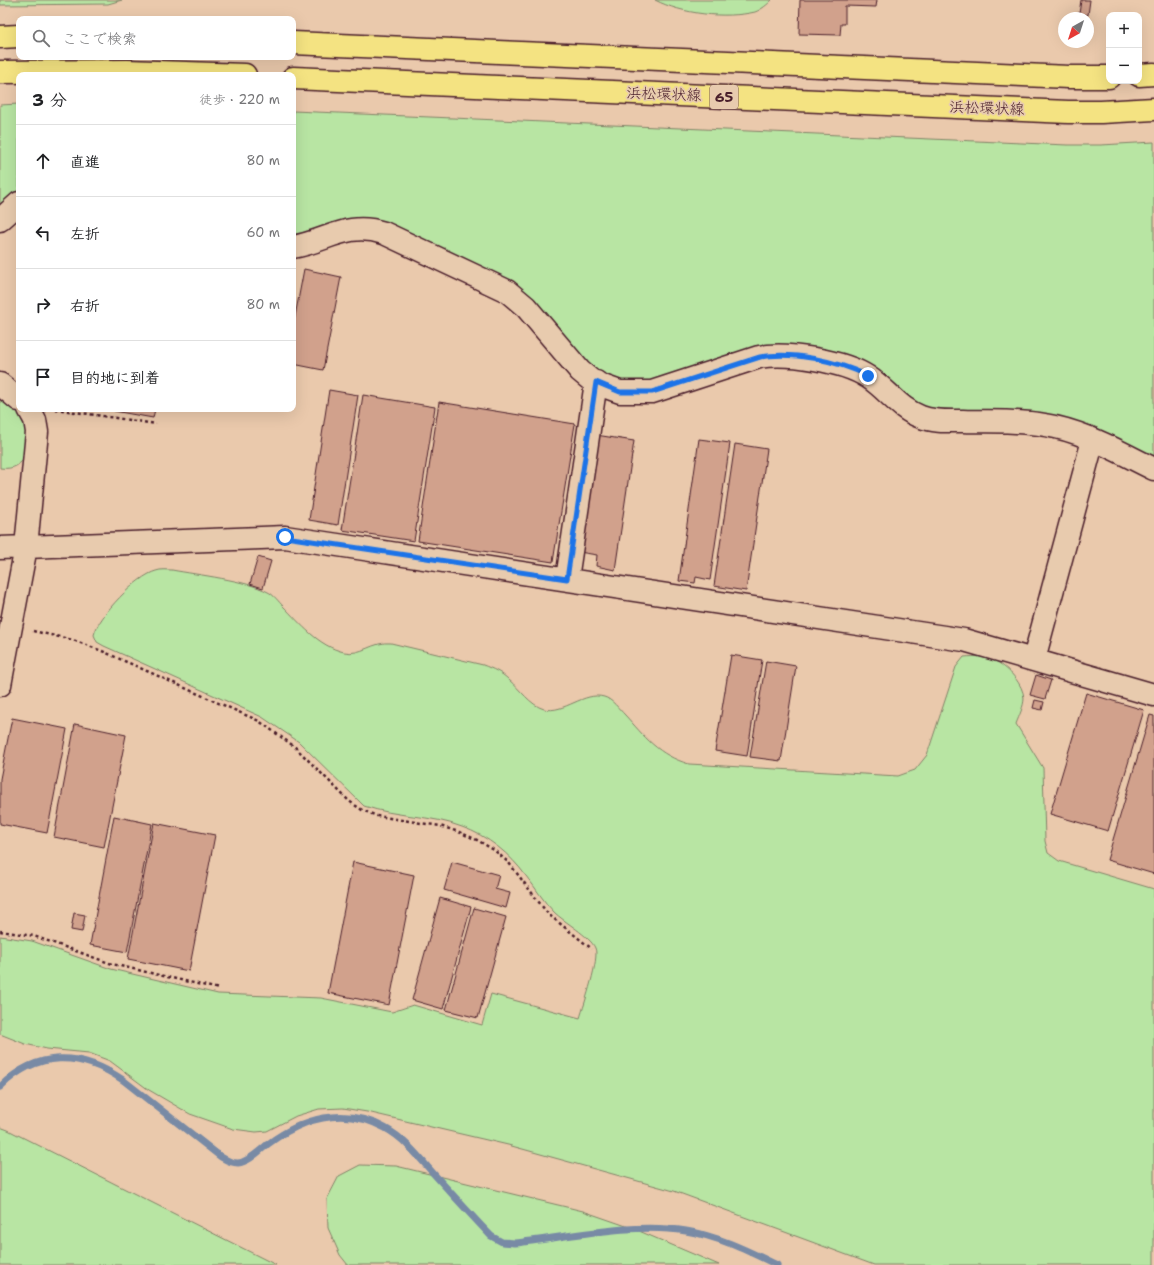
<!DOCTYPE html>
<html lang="ja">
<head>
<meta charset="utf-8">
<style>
	:root { --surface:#fff; --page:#f6f6f6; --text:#202124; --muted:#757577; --line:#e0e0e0 }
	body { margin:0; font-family:"Shantell Sans","Klee One",sans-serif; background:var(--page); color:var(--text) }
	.controls { position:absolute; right:12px; top:12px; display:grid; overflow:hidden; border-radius:8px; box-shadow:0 4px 16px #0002 }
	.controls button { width:36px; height:36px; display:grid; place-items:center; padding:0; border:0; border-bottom:1px solid var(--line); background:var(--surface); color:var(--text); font:20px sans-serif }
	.compass { position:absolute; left:1058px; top:12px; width:36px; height:36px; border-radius:50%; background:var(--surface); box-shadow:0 4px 16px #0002; rotate:219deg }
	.stop { position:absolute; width:12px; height:12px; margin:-9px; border:3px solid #1a73e8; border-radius:50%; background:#fff }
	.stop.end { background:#1a73e8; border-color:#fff; box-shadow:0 1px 4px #0008 }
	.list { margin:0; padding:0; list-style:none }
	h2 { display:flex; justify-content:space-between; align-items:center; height:52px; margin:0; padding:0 16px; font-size:17px }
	h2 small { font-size:13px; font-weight:400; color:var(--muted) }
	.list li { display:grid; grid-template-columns:26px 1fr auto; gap:12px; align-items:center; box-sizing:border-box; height:72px; padding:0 16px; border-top:1px solid var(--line) }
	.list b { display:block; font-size:15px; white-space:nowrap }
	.list em { font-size:13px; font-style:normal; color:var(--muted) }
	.icon { flex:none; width:22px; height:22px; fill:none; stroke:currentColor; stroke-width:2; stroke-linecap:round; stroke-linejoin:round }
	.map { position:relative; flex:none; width:1154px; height:1265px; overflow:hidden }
	.search { position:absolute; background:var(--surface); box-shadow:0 4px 16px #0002; left:16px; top:16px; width:280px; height:44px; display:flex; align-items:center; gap:10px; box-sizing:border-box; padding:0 14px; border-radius:8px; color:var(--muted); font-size:15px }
	.panel { position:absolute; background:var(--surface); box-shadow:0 4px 16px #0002; left:16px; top:72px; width:280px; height:340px; border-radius:8px }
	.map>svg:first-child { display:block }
	.green { fill:#b8e5a3; stroke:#818267 }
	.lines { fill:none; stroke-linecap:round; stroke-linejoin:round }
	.stream { stroke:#788aa5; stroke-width:7 }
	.building { fill:#d1a18c; stroke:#4a1f2b }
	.minor-casing { stroke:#4a1f2b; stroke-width:25 }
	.major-casing { stroke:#4a1f2b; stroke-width:25 }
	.path { stroke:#4a1f2b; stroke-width:2.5; stroke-dasharray:3 3; stroke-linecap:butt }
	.minor { stroke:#e8cbae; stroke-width:22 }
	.major { stroke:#f4e382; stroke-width:22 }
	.route { stroke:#1a73e8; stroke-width:5 }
	.labels { text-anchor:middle; stroke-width:3.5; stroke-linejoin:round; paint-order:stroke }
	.shield { fill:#e8cbae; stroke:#795352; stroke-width:1 }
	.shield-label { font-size:14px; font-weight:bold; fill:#4a1f2b }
	.street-label { font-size:15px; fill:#4a1f2b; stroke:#e8cbae }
</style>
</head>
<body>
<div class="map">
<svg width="1154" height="1265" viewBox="0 0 1154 1265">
	<rect width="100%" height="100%" fill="#eac9ac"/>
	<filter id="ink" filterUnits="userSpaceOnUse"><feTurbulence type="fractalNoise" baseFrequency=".025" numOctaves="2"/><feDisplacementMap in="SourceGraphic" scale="8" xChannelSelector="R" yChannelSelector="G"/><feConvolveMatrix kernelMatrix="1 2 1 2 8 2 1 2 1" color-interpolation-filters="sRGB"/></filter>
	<g filter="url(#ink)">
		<path class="green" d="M0,0H122L108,4L0,5Z
			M655,0H772C768,4 761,10 755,12C725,19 682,14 655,0Z
			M19,104V194L0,210V105Z
			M293,111L1067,145H1101L1154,142V461L1096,433L923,411L833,356L636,386L596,375L531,303L386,227L293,240Z
			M0,393L17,407L29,422C26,444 30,472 0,468Z
			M172,570C198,575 246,580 268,592C273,594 279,602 283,606C301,624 318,646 344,652C361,656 373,641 391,643L483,665C493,669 501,672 509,680C520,689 530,705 544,709C564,714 584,691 604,697C612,699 619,709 625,715C645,737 658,755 689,764L898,776L915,770L927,755L956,667L964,657C975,656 988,656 997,662C1009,669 1023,684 1024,698C1024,706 1019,716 1016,724L1043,768L1045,841L1048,853L1059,861L1154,889V1265H874L674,1191L508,1145L367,1112L343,1108L319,1109L296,1116L267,1131L256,1132L233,1129L190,1114L149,1090L110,1061L89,1053L47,1049L25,1044L0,1034V936L32,941L111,969L218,994L321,998L392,1012L413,1005L482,1025L491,994L580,1018C584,1005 600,958 595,948C590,936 564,922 554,912C543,901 536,888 526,876C510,854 488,836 462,827C431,815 396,817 364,806L299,742L262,717L104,646L97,642L94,635C98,616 137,576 156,571C161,569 167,570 172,570Z
			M0,1127L8,1130L276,1265H0Z
			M360,1165L396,1166L583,1211L632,1228L719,1265H348L340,1255L328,1228L327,1199L339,1176Z"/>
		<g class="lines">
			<path class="stream" d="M0,1087C37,1050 81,1051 123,1080L221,1157C226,1160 231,1163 238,1163C249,1162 260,1150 268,1144C303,1118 344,1106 385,1128C404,1138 419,1157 433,1173C452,1194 471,1215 491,1236L502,1242L515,1243C568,1237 633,1222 686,1231C718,1236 748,1251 777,1265"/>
		</g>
		<path class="building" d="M800,0H877L876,7L845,6V24H841L840,35L799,34Z
			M1081,0H1090L1088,15L1079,14Z
			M304,269L341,277L323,370L293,364V327Z
			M329,390L358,395L338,525L309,520Z
			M363,395L435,407L414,541L342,530Z
			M439,402L575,424L553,562L418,541Z
			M114,409H155L153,418L114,411Z
			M596,435L634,441L615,570L596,566L597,555L579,552Z
			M699,439L730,443L710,580L696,577L695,583L679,581Z
			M735,444L767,449L746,591L714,586Z
			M258,557L271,561L263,588L250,584Z
			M731,655L762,660L747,756L715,751Z
			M766,661L796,666L781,761L750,757Z
			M1036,675L1051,680L1045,699L1030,695Z
			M1086,693L1144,710L1108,831L1050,814Z
			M1035,700L1044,702L1042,710L1033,708Z
			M1150,715L1154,716V874L1107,860Z
			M12,718L67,729L47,833L0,824V779Z
			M75,724L126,735L104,847L54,837Z
			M114,816L152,824L127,952L90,945Z
			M154,823L215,835L189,971L128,959Z
			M353,862L414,875L389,1005L328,993Z
			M452,862L499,875L495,889L510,893L506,908L444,890Z
			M440,898L471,907L443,1009L412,1000Z
			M474,908L506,917L478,1018L446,1010Z
			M74,913L85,915L82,932L71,930Z"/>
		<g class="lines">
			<defs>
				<path id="minor" d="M0,220L19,203
					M293,247C328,241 347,221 384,233L507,291L526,307L580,371L592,381L606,387L620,392H652L759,357C788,352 844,361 868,377C887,389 899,409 921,417C934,422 949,421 963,421C990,422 1018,420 1045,425C1084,431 1119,452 1154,469
					M0,384L19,400
					M0,548L285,537L964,640L1154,695
					M567,579L596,382
					M1034,659L1093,440
					M0,685L26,547L37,432L35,420L29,409"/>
				<path id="major" d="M0,37L19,36
					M293,43L1069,77H1109
					M0,72L127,71L245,75
					M1139,75L1154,74
					M293,78L1068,112H1101L1154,109"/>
			</defs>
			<use href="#minor" class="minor-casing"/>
			<use href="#major" class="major-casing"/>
			<path class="path" d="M55,409L156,424
				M33,631L73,640L102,651L259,721L295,747L349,801L362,810L377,816L440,826L459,832L477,840L494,850L509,863L548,914L592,949
				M0,931L34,936L112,964L219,989"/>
			<use href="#minor" class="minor"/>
			<use href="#major" class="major"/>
		</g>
	</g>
	<g class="lines" filter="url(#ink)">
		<path class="route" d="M285,537L567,579L596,382L620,392H652L760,357C793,351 838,361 868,376"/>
	</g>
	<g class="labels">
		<rect class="shield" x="710" y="85" width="28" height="24" rx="3"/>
		<g class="shield-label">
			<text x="724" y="102">65</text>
		</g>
		<g class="street-label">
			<text transform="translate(664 94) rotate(2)" y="5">浜松環状線</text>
			<text transform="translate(987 108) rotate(2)" y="5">浜松環状線</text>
		</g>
	</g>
</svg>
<div class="controls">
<button>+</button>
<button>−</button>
</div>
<svg class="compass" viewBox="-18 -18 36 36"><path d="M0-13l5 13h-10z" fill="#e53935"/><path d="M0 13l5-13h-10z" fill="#757577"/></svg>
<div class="stop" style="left:285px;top:537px"></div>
<div class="stop end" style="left:868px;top:376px"></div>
<div class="search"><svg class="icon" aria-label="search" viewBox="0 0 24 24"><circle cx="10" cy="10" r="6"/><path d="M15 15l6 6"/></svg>ここで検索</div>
<section class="panel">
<h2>3 分<small>徒歩 · 220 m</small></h2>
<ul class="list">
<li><svg class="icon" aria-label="ahead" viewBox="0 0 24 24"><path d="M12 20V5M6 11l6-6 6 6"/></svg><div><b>直進</b></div><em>80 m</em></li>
<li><svg class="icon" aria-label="left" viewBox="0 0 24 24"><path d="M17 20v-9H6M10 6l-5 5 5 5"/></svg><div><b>左折</b></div><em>60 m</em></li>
<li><svg class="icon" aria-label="right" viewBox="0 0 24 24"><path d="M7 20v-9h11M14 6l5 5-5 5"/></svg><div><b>右折</b></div><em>80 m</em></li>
<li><svg class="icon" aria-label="arrive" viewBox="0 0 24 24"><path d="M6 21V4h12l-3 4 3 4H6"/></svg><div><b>目的地に到着</b></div></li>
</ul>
</section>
</div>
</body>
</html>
